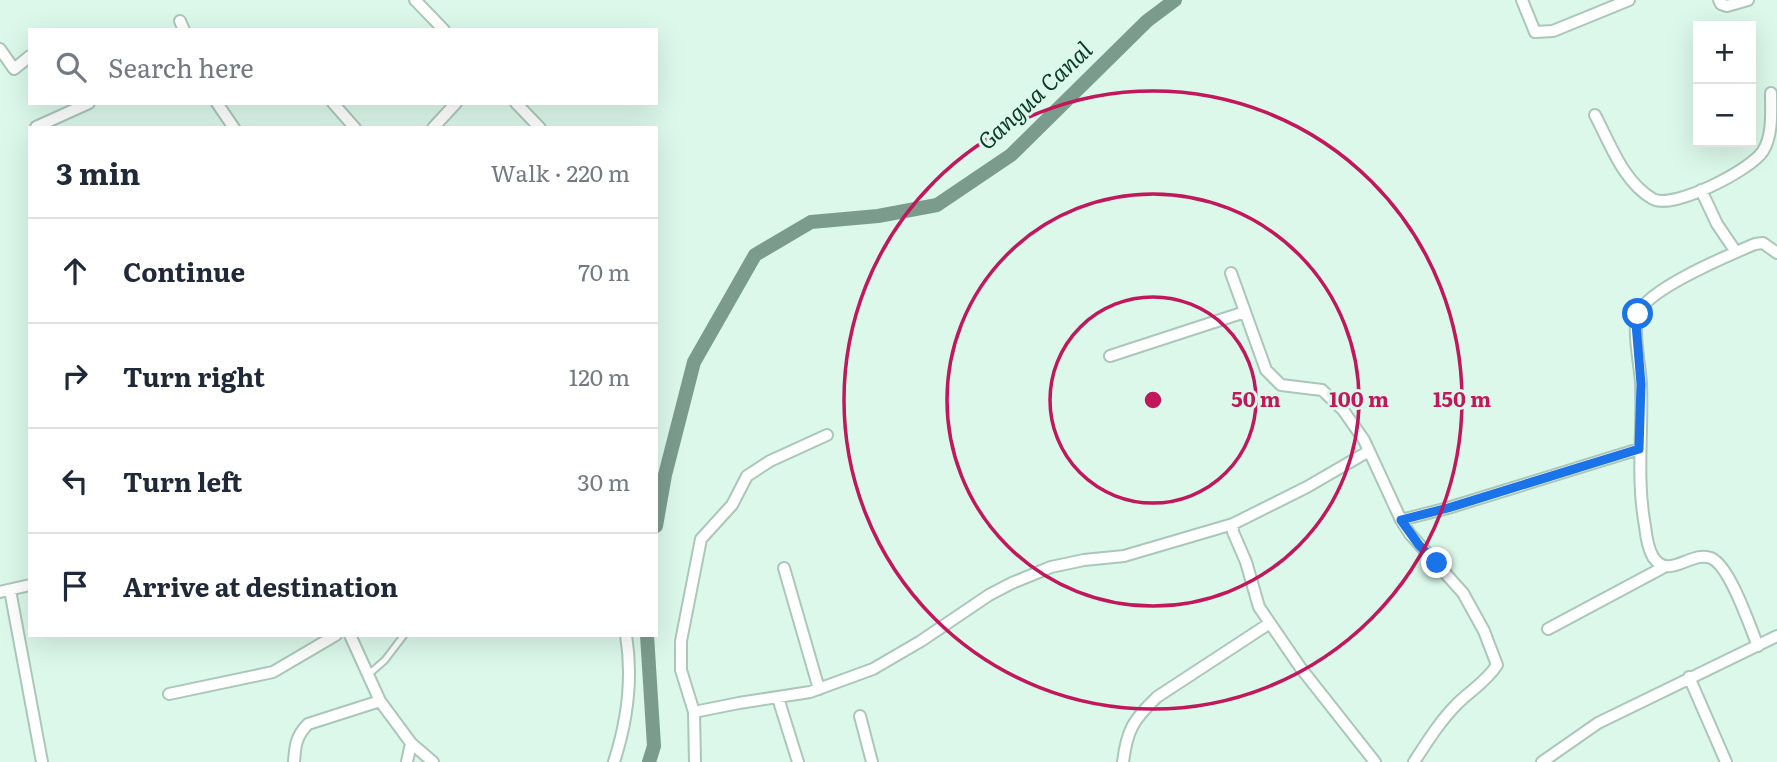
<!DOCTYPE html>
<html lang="en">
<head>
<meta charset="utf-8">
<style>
	:root { --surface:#fff; --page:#f2f2f3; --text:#1f2937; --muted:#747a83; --line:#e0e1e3 }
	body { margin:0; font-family:Literata,serif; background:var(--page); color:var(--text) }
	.controls { position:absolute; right:21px; top:21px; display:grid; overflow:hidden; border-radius:0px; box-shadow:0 7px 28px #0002 }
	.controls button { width:63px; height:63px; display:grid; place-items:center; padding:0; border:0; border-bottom:2px solid var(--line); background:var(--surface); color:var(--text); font:35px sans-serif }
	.stop { position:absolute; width:21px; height:21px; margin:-16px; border:5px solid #1a73e8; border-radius:50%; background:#fff }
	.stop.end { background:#1a73e8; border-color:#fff; box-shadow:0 2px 7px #0008 }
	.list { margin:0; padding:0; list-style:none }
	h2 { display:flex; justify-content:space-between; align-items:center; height:91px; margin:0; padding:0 28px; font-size:30px }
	h2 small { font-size:23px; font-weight:400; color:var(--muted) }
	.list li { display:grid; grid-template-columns:46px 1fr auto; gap:21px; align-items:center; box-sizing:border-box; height:105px; padding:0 28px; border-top:2px solid var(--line) }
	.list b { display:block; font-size:26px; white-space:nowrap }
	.list em { font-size:23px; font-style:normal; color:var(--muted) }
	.icon { flex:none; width:38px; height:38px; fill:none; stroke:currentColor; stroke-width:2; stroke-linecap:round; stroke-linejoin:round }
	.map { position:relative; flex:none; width:1777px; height:762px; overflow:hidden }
	.search { position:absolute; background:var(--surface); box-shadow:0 7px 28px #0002; left:28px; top:28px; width:630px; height:77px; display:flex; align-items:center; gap:18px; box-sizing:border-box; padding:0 24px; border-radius:0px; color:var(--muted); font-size:26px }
	.panel { position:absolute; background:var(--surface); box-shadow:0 7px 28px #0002; left:28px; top:126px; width:630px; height:511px; border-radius:0px }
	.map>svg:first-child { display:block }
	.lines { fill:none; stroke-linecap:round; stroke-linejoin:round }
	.canal { stroke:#7b9c8d; stroke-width:14 }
	.service-casing { stroke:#aac7ba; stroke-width:9 }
	.minor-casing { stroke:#aac7ba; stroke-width:14 }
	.service { stroke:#fff; stroke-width:5 }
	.minor { stroke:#fff; stroke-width:10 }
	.route { stroke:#1a73e8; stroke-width:9 }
	.ring { fill:none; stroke:#c2185b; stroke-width:3.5 }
	.labels { text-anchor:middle; stroke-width:6; stroke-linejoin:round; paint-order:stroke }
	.water-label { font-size:23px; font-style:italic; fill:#0a3a2a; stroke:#dbf8ea }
	.centre { fill:#c2185b; stroke:#dbf8ea; stroke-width:3.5 }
	.ring-label { font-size:21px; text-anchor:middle; font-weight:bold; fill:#c2185b; stroke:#dbf8ea; stroke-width:6; stroke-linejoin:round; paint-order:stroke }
</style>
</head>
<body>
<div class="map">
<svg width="1777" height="762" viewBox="0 0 1777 762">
	<rect width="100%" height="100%" fill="#dbf8ea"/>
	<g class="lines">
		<path class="canal" d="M656,526L665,475L694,362L755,255L811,222L878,216L937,205L1011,155L1147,21L1175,0
			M647,635L654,746L649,762"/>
		<defs>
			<path id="service" d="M369,674L385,660L404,635"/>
			<path id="minor" d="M415,0L444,30
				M1522,0L1535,32L1553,31L1629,0
				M1719,0L1721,4L1727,6L1748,0
				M180,21L184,30
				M0,49L14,69L30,56
				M217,103L234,128
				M333,103L355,128
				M516,103L540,128
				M1595,115C1610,143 1623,182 1653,199C1673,210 1751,170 1763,151C1773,135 1771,112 1771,93
				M36,127L89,103
				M433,128L456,103
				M1701,190L1717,224L1736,252
				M1231,273L1266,370L1281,385L1322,390L1343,410L1364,440L1401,520L1410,534L1463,593L1484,631L1497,665C1486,682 1471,690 1457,704C1440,721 1427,742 1414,762
				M1110,356L1245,312
				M1401,520L1448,508L1639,449
				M1233,524V532L1246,562L1259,607L1300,667L1375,762
				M784,568L819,689
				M10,590L42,762
				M0,592L30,585
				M1548,629L1664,567
				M350,635L380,701L411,743L433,762
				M1758,646C1750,627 1730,566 1711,558C1691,550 1669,581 1653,557C1648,548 1646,536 1645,526C1636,478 1643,431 1641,383C1640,365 1632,329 1638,314C1647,289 1729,255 1755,244L1763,243L1777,253
				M1689,677L1726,762
				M169,694L273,672L336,635
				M778,698L798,762
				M694,712L739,703L810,692L873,669L921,641L989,595L1012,583L1051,567L1084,560L1124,556L1233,524L1307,487L1369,451
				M860,716L872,762
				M294,762C295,746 296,736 308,724L380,701
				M407,762L411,743
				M614,762C627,722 633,678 626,635
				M695,762L694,712L681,670V641L701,539L732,505L747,476L770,461L827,435
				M1123,762C1127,730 1133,720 1157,697L1270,623
				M1542,762L1598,723L1777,636"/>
		</defs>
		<use href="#service" class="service-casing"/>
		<use href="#minor" class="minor-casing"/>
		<use href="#service" class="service"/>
		<use href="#minor" class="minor"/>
	</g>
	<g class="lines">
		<path class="route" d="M1437,563L1419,545L1401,520L1448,508L1639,449L1641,384L1636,324L1638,314"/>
	</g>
	<g class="ring">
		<circle cx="1153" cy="400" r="103"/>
		<circle cx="1153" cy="400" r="206"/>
		<circle cx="1153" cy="400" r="309"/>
	</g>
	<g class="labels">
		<g class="water-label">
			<text transform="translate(1035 96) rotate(-43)" y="8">Gangua Canal</text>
		</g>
	</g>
	<circle cx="1153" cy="400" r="10" class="centre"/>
	<g class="ring-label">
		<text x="1256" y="407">50 m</text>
		<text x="1359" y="407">100 m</text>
		<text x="1462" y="407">150 m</text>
	</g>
</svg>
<div class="controls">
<button>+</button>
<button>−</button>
</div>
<div class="stop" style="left:1638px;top:314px"></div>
<div class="stop end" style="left:1437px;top:563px"></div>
<div class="search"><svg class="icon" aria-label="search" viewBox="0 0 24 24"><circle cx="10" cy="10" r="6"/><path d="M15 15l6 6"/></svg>Search here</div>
<section class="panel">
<h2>3 min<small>Walk · 220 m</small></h2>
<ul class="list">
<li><svg class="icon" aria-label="ahead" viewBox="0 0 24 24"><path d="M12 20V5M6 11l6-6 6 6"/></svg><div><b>Continue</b></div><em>70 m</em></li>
<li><svg class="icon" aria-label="right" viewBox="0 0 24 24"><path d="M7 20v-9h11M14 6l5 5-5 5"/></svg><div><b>Turn right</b></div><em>120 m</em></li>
<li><svg class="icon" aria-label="left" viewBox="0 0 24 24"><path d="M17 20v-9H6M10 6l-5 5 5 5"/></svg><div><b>Turn left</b></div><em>30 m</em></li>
<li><svg class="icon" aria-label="arrive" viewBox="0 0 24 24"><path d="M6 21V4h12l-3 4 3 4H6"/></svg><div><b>Arrive at destination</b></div></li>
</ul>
</section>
</div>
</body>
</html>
